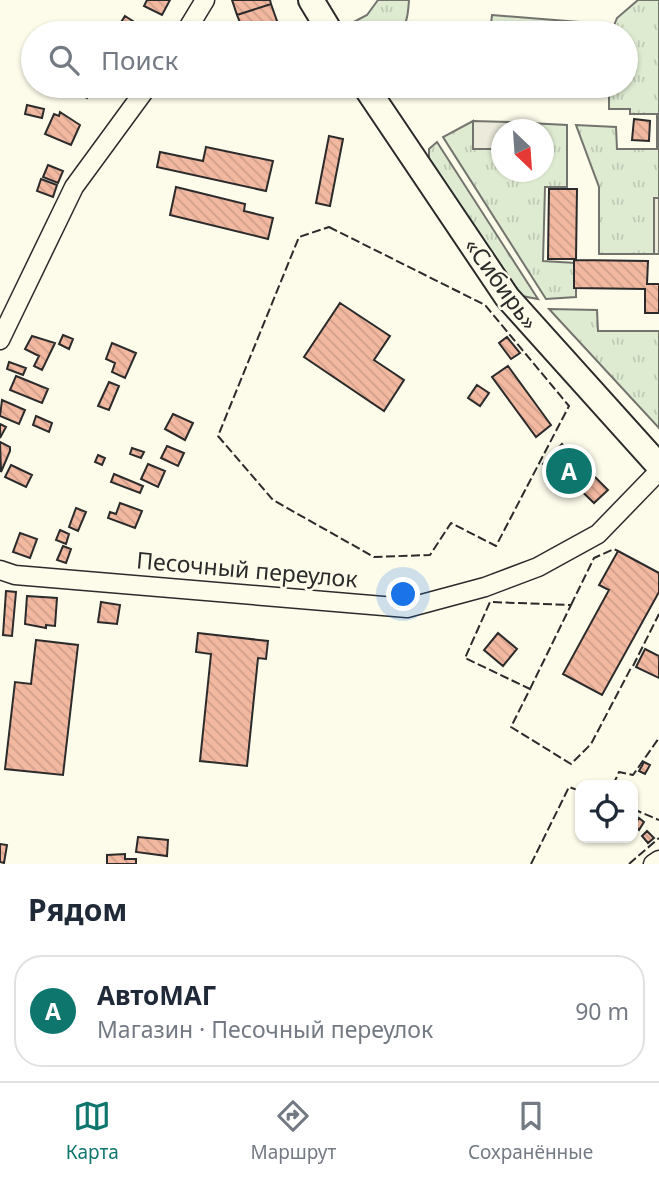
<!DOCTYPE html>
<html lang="ru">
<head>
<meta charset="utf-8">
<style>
	:root { --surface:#fff; --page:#f2f2f3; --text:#1f2937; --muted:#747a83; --line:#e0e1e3; --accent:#0f766e }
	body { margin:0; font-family:"Noto Sans",sans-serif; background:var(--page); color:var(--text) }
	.controls { position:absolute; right:21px; bottom:21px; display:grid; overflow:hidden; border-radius:14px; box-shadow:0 2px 5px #0004 }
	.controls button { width:63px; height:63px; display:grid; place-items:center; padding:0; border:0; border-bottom:2px solid var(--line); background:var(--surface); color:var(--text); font:35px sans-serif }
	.compass { position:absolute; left:491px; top:119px; width:63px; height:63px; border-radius:50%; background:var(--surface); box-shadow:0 2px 5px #0004; rotate:155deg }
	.you { position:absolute; left:404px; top:595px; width:24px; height:24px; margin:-18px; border:5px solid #fff; border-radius:50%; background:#1a73e8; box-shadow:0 0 0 10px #1a73e833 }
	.badge { display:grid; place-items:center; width:46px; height:46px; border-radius:50%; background:var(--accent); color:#fff; font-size:23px; font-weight:700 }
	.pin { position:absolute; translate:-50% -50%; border:4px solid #fff; box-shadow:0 2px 7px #0006 }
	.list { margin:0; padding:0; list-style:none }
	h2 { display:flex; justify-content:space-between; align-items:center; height:91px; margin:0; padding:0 28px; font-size:30px }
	h2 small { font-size:23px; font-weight:400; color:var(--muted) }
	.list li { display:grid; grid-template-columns:46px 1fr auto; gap:21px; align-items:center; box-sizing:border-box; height:112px; margin:0 14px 14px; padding:0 14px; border:2px solid var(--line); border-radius:28px }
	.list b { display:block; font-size:26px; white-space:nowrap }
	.list p { margin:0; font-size:23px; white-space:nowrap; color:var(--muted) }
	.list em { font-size:23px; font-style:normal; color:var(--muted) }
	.icon { flex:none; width:38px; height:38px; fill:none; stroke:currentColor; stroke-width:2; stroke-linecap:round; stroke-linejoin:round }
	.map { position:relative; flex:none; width:659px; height:864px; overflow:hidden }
	.search { position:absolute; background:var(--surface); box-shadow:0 2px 5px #0004; left:21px; right:21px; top:21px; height:77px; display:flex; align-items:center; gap:18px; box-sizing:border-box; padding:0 24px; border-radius:38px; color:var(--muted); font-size:26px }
	.sheet { height:217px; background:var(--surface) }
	nav { display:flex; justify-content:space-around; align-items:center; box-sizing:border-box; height:98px; border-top:2px solid var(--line); background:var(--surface); font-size:19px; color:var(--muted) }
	nav a { display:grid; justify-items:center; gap:4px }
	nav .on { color:var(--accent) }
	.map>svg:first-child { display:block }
	.grass { fill:url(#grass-tufts); stroke:#74746e; stroke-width:2 }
	.parking { fill:#eceadb; stroke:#74746e; stroke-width:2 }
	.building { fill:url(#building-back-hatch); stroke:#2b2b2b; stroke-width:2 }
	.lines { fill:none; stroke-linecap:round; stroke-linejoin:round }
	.minor-casing { stroke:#2b2b2b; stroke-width:21 }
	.highway-casing { stroke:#2b2b2b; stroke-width:28 }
	.minor { stroke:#fdfbea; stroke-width:18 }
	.highway { stroke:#fdfbea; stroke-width:24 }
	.fence { stroke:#2b2b2b; stroke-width:2; stroke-dasharray:9 3.5; stroke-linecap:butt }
	.labels { text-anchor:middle; stroke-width:5; stroke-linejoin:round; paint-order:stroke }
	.street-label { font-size:23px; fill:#2b2b2b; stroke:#fdfbea }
</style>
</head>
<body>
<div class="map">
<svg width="659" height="864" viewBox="0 0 659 864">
	<defs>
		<pattern id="grass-tufts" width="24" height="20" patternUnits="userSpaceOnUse" patternTransform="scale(1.75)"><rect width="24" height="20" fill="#deebd1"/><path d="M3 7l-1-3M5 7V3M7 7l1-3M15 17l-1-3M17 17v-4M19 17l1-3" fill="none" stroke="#bfcab4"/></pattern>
		<pattern id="building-back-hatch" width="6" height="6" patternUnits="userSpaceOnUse" patternTransform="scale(1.75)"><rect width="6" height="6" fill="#f2b8a0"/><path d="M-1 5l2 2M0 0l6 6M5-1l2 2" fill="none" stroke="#d09e8a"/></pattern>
	</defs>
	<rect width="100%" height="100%" fill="#fdfbea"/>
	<path class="grass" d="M378,0H409C408,13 408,25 397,33H352L348,25L367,15Z
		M638,0H659V198L654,199V254H599V187L576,125L616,127L617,149H657V114H630V109H609V86H626V33H611L617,18Z
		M492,15L591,23V33H490Z
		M473,121V148L501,149L502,172H544V130L509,129V122L567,125V187H545L543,261L576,263V297L546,299L443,137Z
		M437,142L538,299L522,296L429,161V149Z
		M549,309L597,310L598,331H659V428Z"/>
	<path class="parking" d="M473,121L509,122V129L502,130L501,149H473Z
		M654,198H659V254H654Z"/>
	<path class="building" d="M147,0H146H170L162,15L144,6Z
		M232,0H270L271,4L237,15Z
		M271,4L278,24L253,33H244L237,15Z
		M125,16L150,32L149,33H114Z
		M424,22L484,27V33H423Z
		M278,24L282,33H253Z
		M71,86H93L87,98L74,92L76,89Z
		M483,86H582V93Z
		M27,105L44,109L42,118L25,114Z
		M60,112L80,125L71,145L45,134L54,114L59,116Z
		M634,119L650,121L649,141L632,140Z
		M329,136L343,139L330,206L316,203Z
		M206,147L273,161L266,191L157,167L160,152L203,161Z
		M48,165L63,171L58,183L43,177Z
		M41,179L57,185L53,197L37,191Z
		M176,187L245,204L244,211L273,218L268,239L170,215Z
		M549,189H577L576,260L648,261L647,284H659V313H645V289L574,288V259H548Z
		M340,303L390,336L374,360L404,380L384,411L304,357Z
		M63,335L73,339L69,349L59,344Z
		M32,336L55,343L42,370L34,366L39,356L25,349Z
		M507,337L520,353L511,359L499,343Z
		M112,343L136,353L125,378L112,372L115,363L106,359Z
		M9,362L26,368L23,375L7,369Z
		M508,366L551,425L536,437L492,377Z
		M16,376L48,389L42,403L10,390Z
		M109,382L119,386L109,410L98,406Z
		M477,385L489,393L480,406L468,398Z
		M2,400L25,410L19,424L0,416Z
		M173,414L193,423L185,440L165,429Z
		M36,416L52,423L49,432L33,425Z
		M0,424L6,427L0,438Z
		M0,442L10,447V451L1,472Z
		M562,444L608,490L594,503L567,477L561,483L543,464Z
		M167,446L184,453L178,466L161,458Z
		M132,448L144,452L141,458L130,454Z
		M98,455L105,458L102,465L95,462Z
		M148,464L165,471L158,487L141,479Z
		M11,465L32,475L26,487L5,477Z
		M114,474L143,486L140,493L111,482Z
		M120,503L142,511L135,528L108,518L110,512L116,514Z
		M76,508L86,512L78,531L69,527Z
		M60,530L69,534L66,544L56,540Z
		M20,533L37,539L30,558L13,552Z
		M63,546L71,549L66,563L57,560Z
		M618,551L659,573V592L602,695L563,674L609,590L599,585Z
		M6,591L16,592L12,636L3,635Z
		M27,596L57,598L55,626L46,625V628L25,624Z
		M101,602L120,605L117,624L98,622Z
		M198,633L268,641L266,659L258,658L247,766L200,761L211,654L196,652Z
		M498,633L517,649L503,666L484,650Z
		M36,640L78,645L63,775L5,769L15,682L31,684Z
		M645,649L659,656V678L636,667Z
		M644,762L650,765L645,774L639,771Z
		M639,818L644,822L639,830L634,826Z
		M647,831L654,838L648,843L642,836Z
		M138,837L168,840L167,856L136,852Z
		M0,844L7,845L4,863L0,862Z
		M125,854V859H136V864H107V855Z"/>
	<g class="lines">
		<defs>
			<path id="minor" d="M185,33L205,0
				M0,340L74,187L148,86
				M0,570L15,575L407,608L485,587L538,567L598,534L659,471
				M653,864L659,860"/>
			<path id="highway" d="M311,0L331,33
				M365,86L507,297L659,466"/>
		</defs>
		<use href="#minor" class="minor-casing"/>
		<use href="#highway" class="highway-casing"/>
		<use href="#minor" class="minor"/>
		<use href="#highway" class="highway"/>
		<path class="fence" d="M329,227L485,305L569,406L496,546L451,523L430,555L374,557L273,500L218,436L299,237Z
			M571,605L594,558L614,549L618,551
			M633,666L659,614
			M530,689L571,605L490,602L465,658L530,689L511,727L571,764L591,744L632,666
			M613,785L619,772L633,775L659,738
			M633,809L659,820
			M531,864L569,787L580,791
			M629,864L659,838"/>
	</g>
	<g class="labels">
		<g class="street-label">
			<text transform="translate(501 284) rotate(54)" y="8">«Сибирь»</text>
			<text transform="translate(247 570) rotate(5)" y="8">Песочный переулок</text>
		</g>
	</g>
</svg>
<div class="controls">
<button><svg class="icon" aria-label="locate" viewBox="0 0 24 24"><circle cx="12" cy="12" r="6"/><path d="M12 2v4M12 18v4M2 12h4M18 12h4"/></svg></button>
</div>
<svg class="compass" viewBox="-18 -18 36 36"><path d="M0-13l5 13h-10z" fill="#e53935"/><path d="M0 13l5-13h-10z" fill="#747a83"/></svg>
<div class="you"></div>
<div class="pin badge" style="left:569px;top:471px">A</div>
<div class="search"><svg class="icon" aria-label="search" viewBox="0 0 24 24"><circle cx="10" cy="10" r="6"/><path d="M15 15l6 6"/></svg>Поиск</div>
</div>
<section class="sheet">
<h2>Рядом<small></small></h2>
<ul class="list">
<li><span class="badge">A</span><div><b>АвтоМАГ</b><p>Магазин · Песочный переулок</p></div><em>90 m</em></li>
</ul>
</section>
<nav>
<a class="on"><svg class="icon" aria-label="map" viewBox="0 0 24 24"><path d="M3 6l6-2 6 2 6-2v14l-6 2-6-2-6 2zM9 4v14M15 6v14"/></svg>Карта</a>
<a><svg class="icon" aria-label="directions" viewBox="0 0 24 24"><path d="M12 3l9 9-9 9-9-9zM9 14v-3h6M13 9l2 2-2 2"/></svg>Маршрут</a>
<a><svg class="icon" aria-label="saved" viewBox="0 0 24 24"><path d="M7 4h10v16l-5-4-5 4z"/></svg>Сохранённые</a>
</nav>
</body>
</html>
